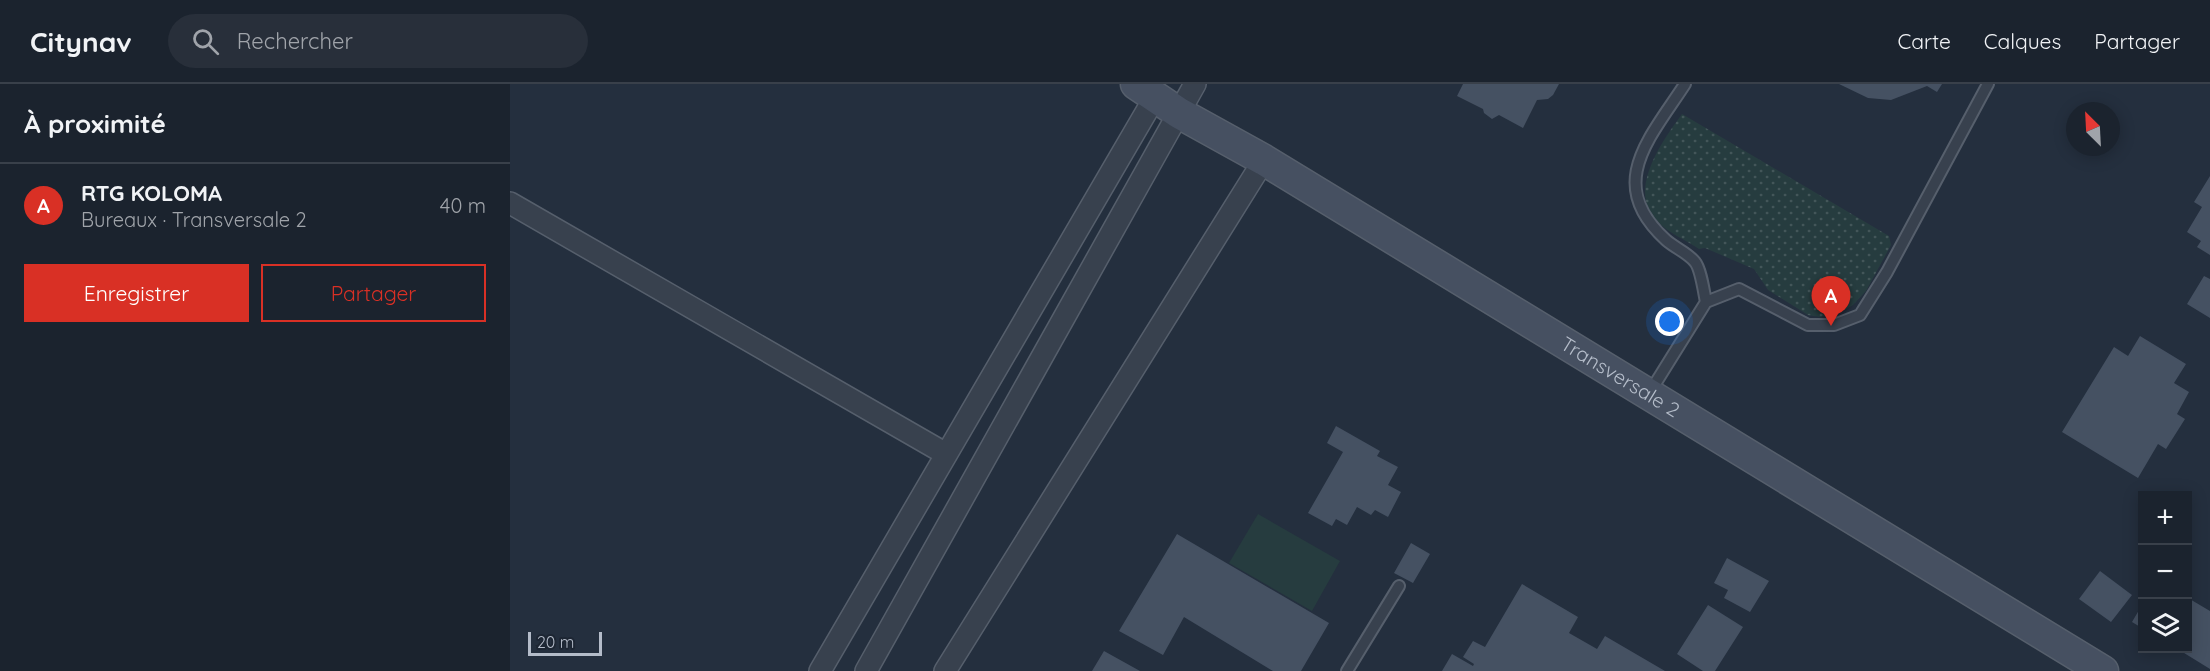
<!DOCTYPE html>
<html lang="fr">
<head>
<meta charset="utf-8">
<style>
	:root { --surface:#1b232e; --page:#282f3a; --text:#f1f3f6; --muted:#a0a4aa; --line:#39404a; --accent:#d93025 }
	body { margin:0; font-family:Quicksand,sans-serif; background:var(--page); color:var(--text) }
	.controls { position:absolute; right:18px; bottom:18px; display:grid; overflow:hidden; border-radius:0px; box-shadow:0 3px 15px #0003 }
	.controls button { width:54px; height:54px; display:grid; place-items:center; padding:0; border:0; border-bottom:2px solid var(--line); background:var(--surface); color:var(--text); font:30px sans-serif }
	.compass { position:absolute; left:1556px; top:18px; width:54px; height:54px; border-radius:50%; background:var(--surface); box-shadow:0 3px 15px #0003; rotate:336deg }
	.scale { position:absolute; left:18px; bottom:15px; width:74px; box-sizing:border-box; padding-left:6px; border:3px solid #b4bcc9; border-top:0; font-size:16px; line-height:21px; white-space:nowrap; color:#b4bcc9; -webkit-text-stroke:4px #1d2633; paint-order:stroke }
	.you { position:absolute; left:1160px; top:238px; width:21px; height:21px; margin:-15px; border:4px solid #fff; border-radius:50%; background:#1a73e8; box-shadow:0 0 0 9px #1a73e833 }
	.badge { display:grid; place-items:center; width:39px; height:39px; border-radius:50%; background:var(--accent); color:#fff; font-size:20px; font-weight:700 }
	.pin { position:absolute; translate:-50% -50px; filter:drop-shadow(0 2px 3px #0008) }
	.pin::after { content:''; position:absolute; top:32px; width:21px; height:18px; background:inherit; clip-path:polygon(0 0,100% 0,50% 100%) }
	.list { margin:0; padding:0; list-style:none }
	h2 { display:flex; justify-content:space-between; align-items:center; height:78px; margin:0; padding:0 24px; font-size:26px }
	h2 small { font-size:20px; font-weight:400; color:var(--muted) }
	.list li { display:grid; grid-template-columns:39px 1fr auto; gap:18px; align-items:center; box-sizing:border-box; height:84px; padding:0 24px; border-top:2px solid var(--line) }
	.list b { display:block; font-size:22px; white-space:nowrap }
	.list p { margin:0; font-size:20px; white-space:nowrap; color:var(--muted) }
	.list em { font-size:20px; font-style:normal; color:var(--muted) }
	.actions { display:flex; gap:12px; padding:18px 24px }
	.actions a { flex:1; padding:14px 0; border:2px solid var(--accent); border-radius:0px; text-align:center; font-size:21px; color:var(--accent) }
	.actions .main { background:var(--accent); color:#fff }
	.icon { flex:none; width:33px; height:33px; fill:none; stroke:currentColor; stroke-width:2; stroke-linecap:round; stroke-linejoin:round }
	.map { position:relative; flex:none; width:1700px; height:587px; overflow:hidden }
	header { display:flex; align-items:center; gap:36px; box-sizing:border-box; height:84px; padding:0 30px; background:var(--surface); border-bottom:2px solid var(--line) }
	header strong { font-size:28px }
	nav { display:flex; gap:33px; margin-inline-start:auto; font-size:21px }
	.search { width:420px; height:54px; background:var(--page); display:flex; align-items:center; gap:15px; box-sizing:border-box; padding:0 21px; border-radius:33px; color:var(--muted); font-size:22px }
	main { display:flex }
	aside { flex:1; background:var(--surface) }
	.map>svg:first-child { display:block }
	.grass { fill:url(#grass-dots) }
	.pitch { fill:#263c3f }
	.building { fill:#455162 }
	.lines { fill:none; stroke-linecap:round; stroke-linejoin:round }
	.lane-casing { stroke:#565f6c; stroke-width:14 }
	.street-casing { stroke:#565f6c; stroke-width:24 }
	.secondary-casing { stroke:#565f6c; stroke-width:33 }
	.lane { stroke:#38414e; stroke-width:10 }
	.street { stroke:#38414e; stroke-width:21 }
	.secondary { stroke:#465061; stroke-width:30 }
	.labels { text-anchor:middle; stroke-width:4.5; stroke-linejoin:round; paint-order:stroke }
	.street-label { font-size:20px; fill:#b4bcc9; stroke:#1d2633 }
</style>
</head>
<body>
<header>
<strong>Citynav</strong>
<div class="search"><svg class="icon" aria-label="search" viewBox="0 0 24 24"><circle cx="10" cy="10" r="6"/><path d="M15 15l6 6"/></svg>Rechercher</div>
<nav><a>Carte</a><a>Calques</a><a>Partager</a></nav>
</header>
<main>
<aside>
<h2>À proximité<small></small></h2>
<ul class="list">
<li><span class="badge">A</span><div><b>RTG KOLOMA</b><p>Bureaux · Transversale 2</p></div><em>40 m</em></li>
</ul>
<div class="actions"><a class="main">Enregistrer</a><a>Partager</a></div>
</aside>
<div class="map">
<svg width="1700" height="587" viewBox="0 0 1700 587">
	<defs>
		<pattern id="grass-dots" width="8" height="8" patternUnits="userSpaceOnUse" patternTransform="scale(1.5)"><rect width="8" height="8" fill="#263c3f"/><path d="M2 2h.1M6 6h.1" fill="none" stroke="#435659" stroke-width="1.8" stroke-linecap="round"/></pattern>
	</defs>
	<rect width="100%" height="100%" fill="#242f3e"/>
	<path class="grass" d="M1172,30L1379,152L1381,161L1356,207L1343,221L1331,228L1310,233L1298,231L1258,206L1244,185L1195,164L1189,165C1176,156 1158,149 1147,137C1116,107 1153,56 1172,30Z"/>
	<path class="pitch" d="M748,430L830,477L802,527L719,479Z"/>
	<path class="building" d="M953,0H1049L1043,11L1038,15L1027,16L1013,44L989,31L982,35L974,29L973,25L947,12Z
		M1329,0H1432L1427,8L1417,2L1381,16L1358,14Z
		M1700,92V171L1687,163L1691,157L1677,148L1692,123L1684,118Z
		M1694,192L1700,195V234L1677,220Z
		M1630,252L1676,280L1664,299L1679,308L1667,330L1675,335L1656,365L1648,360L1628,394L1552,348L1604,263L1618,272Z
		M826,342L870,367L867,372L888,383L878,401L891,408L878,433L865,426L861,431L847,423L837,441L826,435L822,442L798,429L833,368L817,359Z
		M667,450L819,539L791,587H763L674,533L653,571L609,547Z
		M901,459L920,470L903,499L884,489Z
		M1217,474L1259,497L1240,528L1214,514L1218,506L1204,499Z
		M1590,487L1622,511L1601,538L1569,515Z
		M1012,500L1068,533L1059,549L1087,565L1095,552L1155,587H932L942,570L963,582L964,580L953,573L963,557L975,563Z
		M1678,514L1700,527V585L1666,564H1678Z
		M1198,521L1233,543L1205,587H1193L1167,570Z
		M1632,521V544L1622,538Z
		M594,567L630,587H582Z"/>
	<g class="lines">
		<defs>
			<path id="lane" d="M1175,0C1140,54 1094,100 1156,156C1165,164 1178,169 1185,178C1191,185 1194,209 1196,218
				M1140,308L1196,218L1229,205L1298,241H1324L1350,231L1377,188L1478,0
				M837,587L889,502"/>
			<path id="street" d="M0,119L436,370
				M310,587L645,13
				M356,587L685,0
				M435,587L754,76"/>
			<g id="secondary">
				<path id="s1" d="M626,0L669,29L754,76L1593,587"/>
			</g>
		</defs>
		<use href="#lane" class="lane-casing"/>
		<use href="#street" class="street-casing"/>
		<use href="#secondary" class="secondary-casing"/>
		<use href="#lane" class="lane"/>
		<use href="#street" class="street"/>
		<use href="#secondary" class="secondary"/>
	</g>
	<g class="labels">
		<g class="street-label">
			<text dy="7" stroke="none"><textPath href="#s1" startOffset="566">Transversale 2</textPath></text>
		</g>
	</g>
</svg>
<div class="controls">
<button>+</button>
<button>−</button>
<button><svg class="icon" aria-label="layers" viewBox="0 0 24 24"><path d="M12 4l9 5-9 5-9-5zM3 14l9 5 9-5"/></svg></button>
</div>
<svg class="compass" viewBox="-18 -18 36 36"><path d="M0-13l5 13h-10z" fill="#e53935"/><path d="M0 13l5-13h-10z" fill="#a0a4aa"/></svg>
<div class="scale">20 m</div>
<div class="you"></div>
<div class="pin badge" style="left:1321px;top:242px">A</div>
</div>
</main>
</body>
</html>
